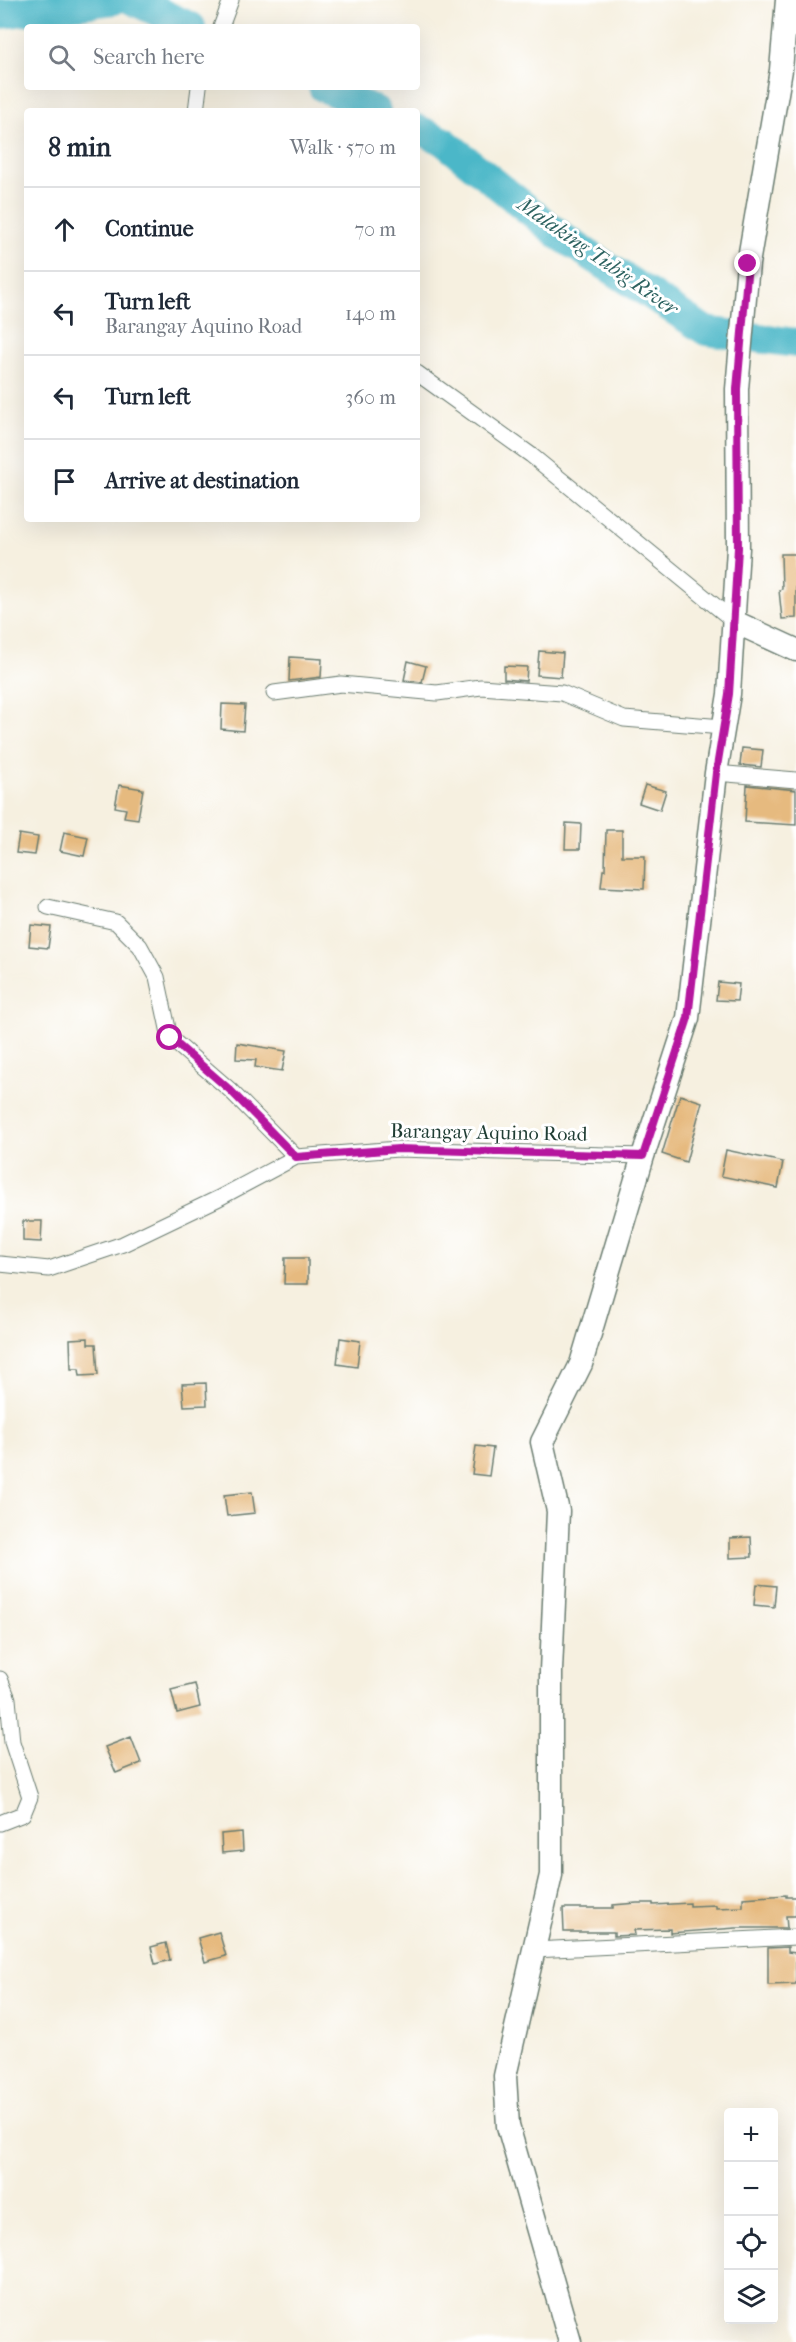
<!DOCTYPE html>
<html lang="en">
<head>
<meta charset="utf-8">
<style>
	:root { --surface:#fff; --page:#f2f2f3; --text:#1f2937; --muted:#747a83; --line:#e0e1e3 }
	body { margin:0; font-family:"IM FELL French Canon",serif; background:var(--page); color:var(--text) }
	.controls { position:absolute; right:18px; bottom:18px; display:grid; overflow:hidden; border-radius:6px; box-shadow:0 6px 24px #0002 }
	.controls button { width:54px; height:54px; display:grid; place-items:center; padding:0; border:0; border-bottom:2px solid var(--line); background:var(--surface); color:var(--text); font:30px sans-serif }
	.stop { position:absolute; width:18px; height:18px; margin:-14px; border:4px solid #b5179e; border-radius:50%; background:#fff }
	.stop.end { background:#b5179e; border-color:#fff; box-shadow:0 2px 6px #0008 }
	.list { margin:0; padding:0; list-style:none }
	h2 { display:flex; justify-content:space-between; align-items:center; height:78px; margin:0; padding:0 24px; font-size:26px }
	h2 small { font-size:20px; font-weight:400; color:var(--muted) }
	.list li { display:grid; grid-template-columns:39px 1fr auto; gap:18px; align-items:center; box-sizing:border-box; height:84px; padding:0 24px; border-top:2px solid var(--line) }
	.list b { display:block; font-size:22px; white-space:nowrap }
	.list p { margin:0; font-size:20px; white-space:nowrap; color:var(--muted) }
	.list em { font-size:20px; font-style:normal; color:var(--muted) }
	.icon { flex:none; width:33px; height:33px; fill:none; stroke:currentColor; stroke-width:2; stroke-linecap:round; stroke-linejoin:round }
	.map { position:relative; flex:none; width:796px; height:2342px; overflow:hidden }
	.search { position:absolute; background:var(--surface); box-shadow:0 6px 24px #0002; left:24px; top:24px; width:396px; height:66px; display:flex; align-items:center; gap:15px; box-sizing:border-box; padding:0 21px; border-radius:6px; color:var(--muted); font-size:22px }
	.panel { position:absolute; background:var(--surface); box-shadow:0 6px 24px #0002; left:24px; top:108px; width:396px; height:414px; border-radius:6px }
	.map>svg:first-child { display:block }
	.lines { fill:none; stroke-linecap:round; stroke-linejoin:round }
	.river { stroke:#4bb7c8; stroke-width:30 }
	.building { fill:#e6ba7f }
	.street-casing { stroke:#6a7c70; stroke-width:17 }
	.secondary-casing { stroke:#6a7c70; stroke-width:25 }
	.street { stroke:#fff; stroke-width:15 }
	.secondary { stroke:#fff; stroke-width:22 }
	.route { stroke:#b5179e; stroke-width:8 }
	.labels { text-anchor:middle; stroke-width:6; stroke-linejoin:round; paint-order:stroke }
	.street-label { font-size:20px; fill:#1f3d34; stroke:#fff }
	.water-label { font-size:21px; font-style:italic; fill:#2c6260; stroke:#fff }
</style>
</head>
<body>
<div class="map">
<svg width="796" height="2342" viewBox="0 0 796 2342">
	<rect width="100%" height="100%" fill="#fff"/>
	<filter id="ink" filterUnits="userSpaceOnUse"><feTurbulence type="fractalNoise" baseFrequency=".0167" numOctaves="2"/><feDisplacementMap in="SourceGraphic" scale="12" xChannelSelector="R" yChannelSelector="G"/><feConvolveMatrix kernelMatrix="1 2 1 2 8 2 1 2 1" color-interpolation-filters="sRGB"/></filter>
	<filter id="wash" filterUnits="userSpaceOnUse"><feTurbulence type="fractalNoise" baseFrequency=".008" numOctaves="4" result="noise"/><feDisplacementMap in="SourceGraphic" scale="24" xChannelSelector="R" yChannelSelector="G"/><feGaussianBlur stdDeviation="1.35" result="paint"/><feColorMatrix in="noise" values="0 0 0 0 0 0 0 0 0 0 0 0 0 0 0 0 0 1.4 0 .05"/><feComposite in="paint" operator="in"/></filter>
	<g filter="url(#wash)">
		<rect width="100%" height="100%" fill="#f6f0e0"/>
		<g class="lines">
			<path class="river" d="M132,0L191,27
				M0,14L114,0
				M323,87L376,111
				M417,129L443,141L562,237L706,331L796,343"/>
		</g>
		<g id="blocks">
			<path class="building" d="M781,554H796V618L782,619L779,590L782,589Z
				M539,651L563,653L561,677L537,675Z
				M290,657L322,659L321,677L289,681Z
				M408,661L426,666L422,682L404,680Z
				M504,666L527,667L526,681L504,679Z
				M222,704L245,705L243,731L221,729Z
				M742,748L763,750L761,767L740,765Z
				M119,785L143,789L138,819L124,817L126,809L115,807Z
				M645,785L666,791L660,810L639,803Z
				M747,785L796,790V825L745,822Z
				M566,823L581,824L580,849H565Z
				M606,830H622V856H645L644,889L601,887L603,870H605Z
				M64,832L88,837L84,856L60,851Z
				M19,834L38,837L35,855L16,853Z
				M31,925L51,927L48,948L29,946Z
				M718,982L739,984L737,1001L716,1000Z
				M237,1043L286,1051L282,1071L255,1067L256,1060L236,1059Z
				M680,1095L702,1102L686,1162L662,1154Z
				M726,1150L783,1162L778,1188L721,1176Z
				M23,1221H42L41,1242L23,1241Z
				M285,1258H308V1284H284Z
				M88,1338V1344H96L98,1375L80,1376L79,1369H71L70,1339Z
				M340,1338L360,1341L357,1367L337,1364Z
				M206,1383L207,1405L184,1406L182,1384Z
				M476,1446L493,1448L489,1476L472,1474Z
				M252,1492L255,1513L227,1516L224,1495Z
				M751,1537L752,1557L730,1558V1538Z
				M756,1584L776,1586L774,1607L754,1605Z
				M195,1684L200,1707L177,1713L171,1690Z
				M131,1737L141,1763L116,1773L105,1747Z
				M242,1832L243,1851L222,1853L221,1834Z
				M786,1895V1897H796V1916H786L787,1928H736L670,1933V1929L634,1930L635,1935L614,1936V1932H564L563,1908H613V1905L637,1903H653V1905L690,1903V1906L716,1905V1908L743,1907V1898Z
				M219,1932L226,1956L205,1962L198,1938Z
				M166,1943L170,1960L155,1964L151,1947Z
				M788,1947V1952L796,1953V1984L768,1985V1948Z"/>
		</g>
	</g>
	<g filter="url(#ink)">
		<use href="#blocks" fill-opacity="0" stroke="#6a7c70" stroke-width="1.5"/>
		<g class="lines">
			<defs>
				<path id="street" d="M221,27L231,0
					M196,111L199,87
					M417,373L531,455L735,622
					M274,693L341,684L437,693L481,687L562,693L624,719L723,727
					M716,773L796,780
					M48,907L116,922L140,946L157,977L170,1038L230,1090L296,1157
					M0,1264L49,1269L123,1244L219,1198L296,1157L398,1149L643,1156
					M0,1679L8,1699L12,1742L30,1797L23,1814L0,1823
					M534,1950L796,1937"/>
				<path id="secondary" d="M735,622L796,650
					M570,2342L508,2126L505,2076L551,1875V1671L558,1511L542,1442L581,1364L643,1156L688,1018L716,773L729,694L738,548L737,389L748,264L781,70L787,0"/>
			</defs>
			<use href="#street" class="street-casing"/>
			<use href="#secondary" class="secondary-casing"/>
			<use href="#street" class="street"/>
			<use href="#secondary" class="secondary"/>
		</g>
	</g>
	<g class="lines" filter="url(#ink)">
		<path class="route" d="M170,1038L230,1090L296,1157L398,1149L643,1156L688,1018L716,773L729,694L738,548L737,389L748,264"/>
	</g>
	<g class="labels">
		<g class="street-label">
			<text transform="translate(489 1132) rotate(1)" y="7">Barangay Aquino Road</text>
		</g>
		<g class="water-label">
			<text transform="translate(598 256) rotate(35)" y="7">Malaking Tubig River</text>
		</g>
	</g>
</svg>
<div class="controls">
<button>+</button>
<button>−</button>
<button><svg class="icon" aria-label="locate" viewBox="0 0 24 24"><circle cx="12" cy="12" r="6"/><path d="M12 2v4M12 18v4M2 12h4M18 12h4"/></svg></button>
<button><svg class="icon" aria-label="layers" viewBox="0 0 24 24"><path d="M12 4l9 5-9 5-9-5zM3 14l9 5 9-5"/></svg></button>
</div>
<div class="stop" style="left:170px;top:1038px"></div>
<div class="stop end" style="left:748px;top:264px"></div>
<div class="search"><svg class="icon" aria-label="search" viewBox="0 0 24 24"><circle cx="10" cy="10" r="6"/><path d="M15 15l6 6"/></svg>Search here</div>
<section class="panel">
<h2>8 min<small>Walk · 570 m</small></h2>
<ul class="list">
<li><svg class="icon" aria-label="ahead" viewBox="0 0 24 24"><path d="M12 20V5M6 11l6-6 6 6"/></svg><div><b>Continue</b></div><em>70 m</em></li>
<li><svg class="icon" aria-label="left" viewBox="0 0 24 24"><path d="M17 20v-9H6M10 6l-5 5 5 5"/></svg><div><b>Turn left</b><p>Barangay Aquino Road</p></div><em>140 m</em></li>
<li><svg class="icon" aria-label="left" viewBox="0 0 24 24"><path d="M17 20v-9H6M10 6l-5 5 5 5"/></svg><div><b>Turn left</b></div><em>360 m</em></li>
<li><svg class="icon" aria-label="arrive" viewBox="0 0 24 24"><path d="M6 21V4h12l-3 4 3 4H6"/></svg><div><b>Arrive at destination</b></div></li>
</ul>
</section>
</div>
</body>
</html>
